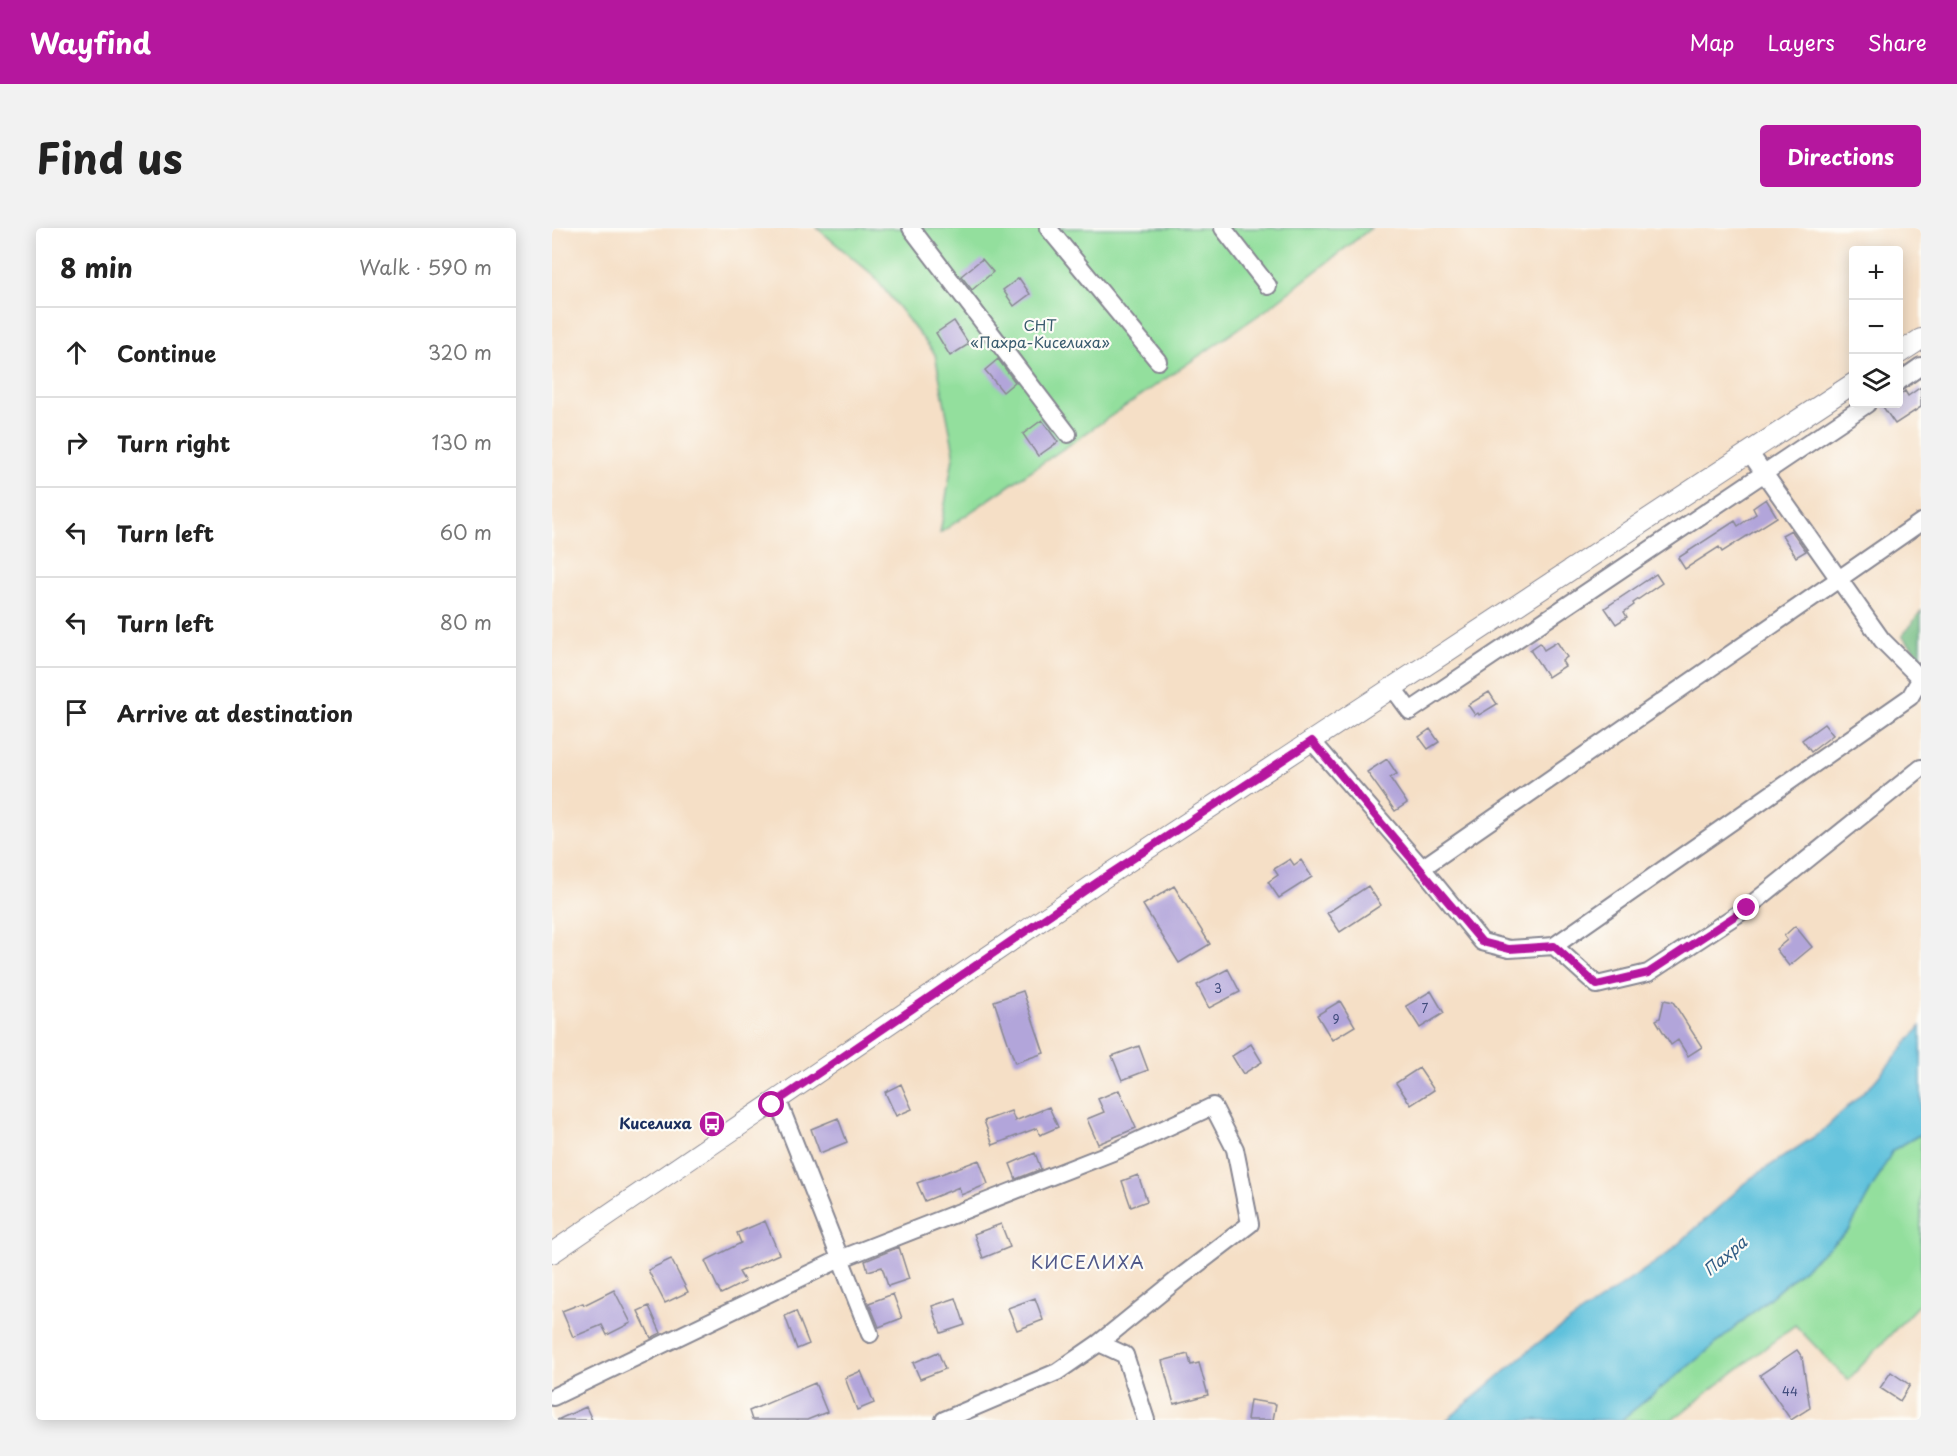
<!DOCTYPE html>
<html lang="en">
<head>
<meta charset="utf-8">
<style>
	:root { --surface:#fff; --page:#f2f2f2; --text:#222; --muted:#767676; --line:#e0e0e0; --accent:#b5179e }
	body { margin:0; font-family:"Playpen Sans",sans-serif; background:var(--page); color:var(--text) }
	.controls { position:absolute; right:18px; top:18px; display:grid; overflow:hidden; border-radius:6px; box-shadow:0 3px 15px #0003 }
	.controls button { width:54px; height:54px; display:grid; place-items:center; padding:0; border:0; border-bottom:2px solid var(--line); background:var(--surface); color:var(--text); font:30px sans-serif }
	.stop { position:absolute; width:18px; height:18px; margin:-14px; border:4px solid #b5179e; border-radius:50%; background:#fff }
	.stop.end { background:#b5179e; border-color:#fff; box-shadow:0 2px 6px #0008 }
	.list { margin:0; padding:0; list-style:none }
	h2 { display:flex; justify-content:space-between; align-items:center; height:78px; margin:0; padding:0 24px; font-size:26px }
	h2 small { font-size:20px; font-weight:400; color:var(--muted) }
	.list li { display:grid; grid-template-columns:39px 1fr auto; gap:18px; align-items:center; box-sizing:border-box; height:90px; padding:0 24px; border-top:2px solid var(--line) }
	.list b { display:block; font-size:22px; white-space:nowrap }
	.list em { font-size:20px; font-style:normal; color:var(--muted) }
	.icon { flex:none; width:33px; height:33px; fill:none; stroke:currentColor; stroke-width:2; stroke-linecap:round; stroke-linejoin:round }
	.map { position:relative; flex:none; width:1369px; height:1192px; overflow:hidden; border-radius:6px }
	header { display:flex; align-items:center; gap:36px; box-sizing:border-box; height:84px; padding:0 30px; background:var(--accent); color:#fff }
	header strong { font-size:28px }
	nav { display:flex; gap:33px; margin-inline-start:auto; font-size:21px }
	.intro { display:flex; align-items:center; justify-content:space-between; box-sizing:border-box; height:144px; padding:0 36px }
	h1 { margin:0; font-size:42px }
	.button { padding:15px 27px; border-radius:6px; background:var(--accent); color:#fff; font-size:21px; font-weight:700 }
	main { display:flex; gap:36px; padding:0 36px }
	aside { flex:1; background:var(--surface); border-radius:6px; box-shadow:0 3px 15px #0003 }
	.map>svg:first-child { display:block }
	.green { fill:#93df9d; stroke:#57877e; stroke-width:1.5 }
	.forest { fill:#76be84; stroke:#487671; stroke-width:1.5 }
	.water { fill:#5ec1dc; stroke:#3c789d; stroke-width:1.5 }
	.building { fill:#b2a5da }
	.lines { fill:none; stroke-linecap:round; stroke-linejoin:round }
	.minor-casing { stroke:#888792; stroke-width:20 }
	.tertiary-casing { stroke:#888792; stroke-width:22 }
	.minor { stroke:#fff; stroke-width:16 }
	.tertiary { stroke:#fff; stroke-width:20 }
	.route { stroke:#b5179e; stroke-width:8 }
	.labels { text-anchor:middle; stroke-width:4.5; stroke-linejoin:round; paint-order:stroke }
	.number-label { font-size:12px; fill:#414c7d }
	.park-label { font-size:15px; fill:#395b6e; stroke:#fdfcf7 }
	.poi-label { font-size:15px; font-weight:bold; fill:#1b2f5e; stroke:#fdfcf7; text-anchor:end }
	.water-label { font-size:16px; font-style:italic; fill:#2f5b84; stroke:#fdfcf7 }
	.quarter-label { font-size:18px; letter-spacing:1.5px; fill:#505889; stroke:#fdfcf7 }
</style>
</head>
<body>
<header>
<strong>Wayfind</strong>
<nav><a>Map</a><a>Layers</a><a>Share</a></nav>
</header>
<div class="intro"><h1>Find us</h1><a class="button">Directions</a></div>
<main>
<aside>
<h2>8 min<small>Walk · 590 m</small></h2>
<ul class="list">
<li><svg class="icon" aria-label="ahead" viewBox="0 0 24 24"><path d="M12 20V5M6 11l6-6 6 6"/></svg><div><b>Continue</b></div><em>320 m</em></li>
<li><svg class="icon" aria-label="right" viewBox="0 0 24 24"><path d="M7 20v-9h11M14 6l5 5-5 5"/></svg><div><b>Turn right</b></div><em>130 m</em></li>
<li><svg class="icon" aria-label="left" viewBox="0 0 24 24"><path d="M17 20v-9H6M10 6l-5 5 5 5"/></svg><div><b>Turn left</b></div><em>60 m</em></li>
<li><svg class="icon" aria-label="left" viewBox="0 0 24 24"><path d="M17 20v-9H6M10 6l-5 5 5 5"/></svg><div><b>Turn left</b></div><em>80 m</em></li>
<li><svg class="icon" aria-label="arrive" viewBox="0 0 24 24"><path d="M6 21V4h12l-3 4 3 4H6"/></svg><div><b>Arrive at destination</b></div></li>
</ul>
</aside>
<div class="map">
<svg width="1369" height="1192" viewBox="0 0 1369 1192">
	<rect width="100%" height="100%" fill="#fdfcf7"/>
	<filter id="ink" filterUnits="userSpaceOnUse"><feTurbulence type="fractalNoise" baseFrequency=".0167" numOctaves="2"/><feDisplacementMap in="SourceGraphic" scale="12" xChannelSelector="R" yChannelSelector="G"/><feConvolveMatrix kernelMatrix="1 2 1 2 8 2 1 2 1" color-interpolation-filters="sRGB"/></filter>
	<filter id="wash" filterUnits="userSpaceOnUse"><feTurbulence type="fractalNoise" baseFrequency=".008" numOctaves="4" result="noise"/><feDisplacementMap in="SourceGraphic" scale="24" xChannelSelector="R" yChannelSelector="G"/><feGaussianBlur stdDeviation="1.35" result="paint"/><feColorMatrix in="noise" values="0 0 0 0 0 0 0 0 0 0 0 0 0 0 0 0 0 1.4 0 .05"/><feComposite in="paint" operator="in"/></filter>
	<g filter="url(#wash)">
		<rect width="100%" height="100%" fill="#f5dfc6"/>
		<path class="green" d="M265,0H819L714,82L388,305L402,224L383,126L321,47Z
			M1369,906V1074L1296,1152L1243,1097L1120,1192H1069L1159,1120L1297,1002L1341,922Z"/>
		<path class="forest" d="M1369,383V429L1350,408Z"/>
		<path class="water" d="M1369,798V906L1341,922L1297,1002L1159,1120L1069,1192H895L986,1115L1114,1027L1199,950L1268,905L1322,854Z"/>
		<g id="blocks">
			<path class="building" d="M430,31L441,44L420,62L409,48Z
				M467,50L478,66L462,78L451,62Z
				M402,93L417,116L398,128L384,105Z
				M446,131L463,154L451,164L433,142Z
				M1369,159V179L1343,196L1329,176H1347V168L1353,163L1356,168Z
				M490,192L506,214L486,228L471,206Z
				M1214,271L1225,289L1170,324L1167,319L1133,341L1126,330L1183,293L1186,298L1204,286L1201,280Z
				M1239,302L1254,323L1244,329L1230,307Z
				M1104,346L1110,355L1081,375L1082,377L1072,384L1075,389L1064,396L1053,380Z
				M1005,414L1015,429L1010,433L1013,438L996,449L978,422L988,415L992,422Z
				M937,464L945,476L927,487L926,485L923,487L916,477Z
				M1272,496L1281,507L1259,524L1250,512Z
				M878,501L887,514L876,521L867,509Z
				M835,531L845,546L838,550L855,575L843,583L815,544Z
				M738,631L742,637L749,632L760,649L727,670L716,654L726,647L722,641Z
				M622,658L658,716L627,735L591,677Z
				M816,658L829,677L788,704L775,685Z
				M1243,698L1260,719L1237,738L1224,721L1235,712L1232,708Z
				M676,741L688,764L657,780L645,757Z
				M471,763L492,825L463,835L442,773Z
				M879,763L892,785L868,800L854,778Z
				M1112,772L1121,774L1150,819L1136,828L1126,812L1119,817L1104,792L1108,790Z
				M788,773L803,798L780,812L765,787Z
				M699,816L710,834L691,846L680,828Z
				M587,818L596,842L570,852L560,828Z
				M867,840L882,862L859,877L844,855Z
				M349,856L360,881L344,888L333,864Z
				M567,862L584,900L546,916L535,891L552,884L546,871Z
				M497,879L506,899L488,907L485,900L441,917L432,893L459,883L463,893Z
				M286,890L295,914L268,925L259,901Z
				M483,925L489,941L464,951L458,936Z
				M427,932L436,956L409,967L407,959L373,973L365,955Z
				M586,947L595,973L579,979L570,953Z
				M213,993L227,1026L187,1044L193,1054L169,1066L153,1033L189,1015L185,1005Z
				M449,996L458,1019L431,1030L422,1006Z
				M347,1019L357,1051L336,1058L330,1039L316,1043L313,1033Z
				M119,1031L136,1064L113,1075L96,1042Z
				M62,1062L79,1095L55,1107L50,1097L21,1109L10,1083L31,1075L32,1077Z
				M341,1066L350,1090L327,1099L317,1075Z
				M404,1070L413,1097L389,1105L380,1078Z
				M483,1070L491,1092L465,1102L456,1080Z
				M97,1078L109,1105L99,1110L86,1083Z
				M244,1083L257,1116L245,1121L233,1088Z
				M1245,1122L1250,1129L1258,1180L1239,1192L1208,1147Z
				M386,1124L393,1141L368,1151L361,1135Z
				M636,1126L639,1137L647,1135L656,1167L622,1176L610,1133Z
				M309,1143L322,1175L305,1182L293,1150Z
				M1339,1144L1358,1157L1348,1173L1328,1160Z
				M263,1155L275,1184L255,1192H200L197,1183Z
				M698,1172L724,1176L721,1192H695Z
				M34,1179L40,1192H5Z"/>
		</g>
	</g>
	<g filter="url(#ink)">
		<use href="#blocks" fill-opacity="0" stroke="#888792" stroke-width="1.5"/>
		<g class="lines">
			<defs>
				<path id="minor" d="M359,0L516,206
					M496,0L606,133
					M671,0L716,58
					M1346,154L1369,138
					M1197,224L1330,412L1369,451
					M841,460L858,483L1315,176
					M760,513L870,640L1369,294
					M870,640L930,714L957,721L1002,718L1358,469L1369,450
					M1002,718L1045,757L1096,745L1195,680L1369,540
					M226,873L318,1106
					M547,1115L573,1127L594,1192
					M1,1169L288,1031L566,922L661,878L683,921L698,996L626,1051L547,1115L505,1144L392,1192"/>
				<path id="tertiary" d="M1346,126L1369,111
					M0,1025L547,653L1302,155"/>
			</defs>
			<use href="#minor" class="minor-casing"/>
			<use href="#tertiary" class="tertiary-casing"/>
			<use href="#minor" class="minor"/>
			<use href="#tertiary" class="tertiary"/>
		</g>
	</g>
	<g class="lines" filter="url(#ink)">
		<path class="route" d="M220,877L547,653L760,513L930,714L957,721L1002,718L1045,757L1096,745L1195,680"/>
	</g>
	<defs>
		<symbol id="bus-disc" viewBox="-11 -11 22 22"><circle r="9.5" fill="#b5179e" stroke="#fdfcf7"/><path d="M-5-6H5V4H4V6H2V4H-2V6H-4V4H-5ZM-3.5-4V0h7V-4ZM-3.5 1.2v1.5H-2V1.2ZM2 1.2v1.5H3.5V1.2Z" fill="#fff"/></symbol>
	</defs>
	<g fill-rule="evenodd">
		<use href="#bus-disc" x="145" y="881" width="30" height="30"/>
	</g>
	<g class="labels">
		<g class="number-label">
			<text x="666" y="765">3</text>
			<text x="873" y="785">7</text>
			<text x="784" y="796">9</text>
			<text x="1238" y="1168">44</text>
		</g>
		<g class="park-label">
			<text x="488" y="103">СНТ<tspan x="488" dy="17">«Пахра-Киселиха»</tspan></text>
		</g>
		<g class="poi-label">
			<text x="140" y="901">Киселиха</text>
		</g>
		<g class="water-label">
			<text transform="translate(1173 1028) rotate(-40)" y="6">Пахра</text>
		</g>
		<g class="quarter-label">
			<text x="536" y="1041">КИСЕЛИХА</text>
		</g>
	</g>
</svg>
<div class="controls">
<button>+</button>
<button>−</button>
<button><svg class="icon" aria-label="layers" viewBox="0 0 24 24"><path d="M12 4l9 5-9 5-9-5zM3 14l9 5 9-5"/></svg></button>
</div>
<div class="stop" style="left:220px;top:877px"></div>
<div class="stop end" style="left:1195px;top:680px"></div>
</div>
</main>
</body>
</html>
